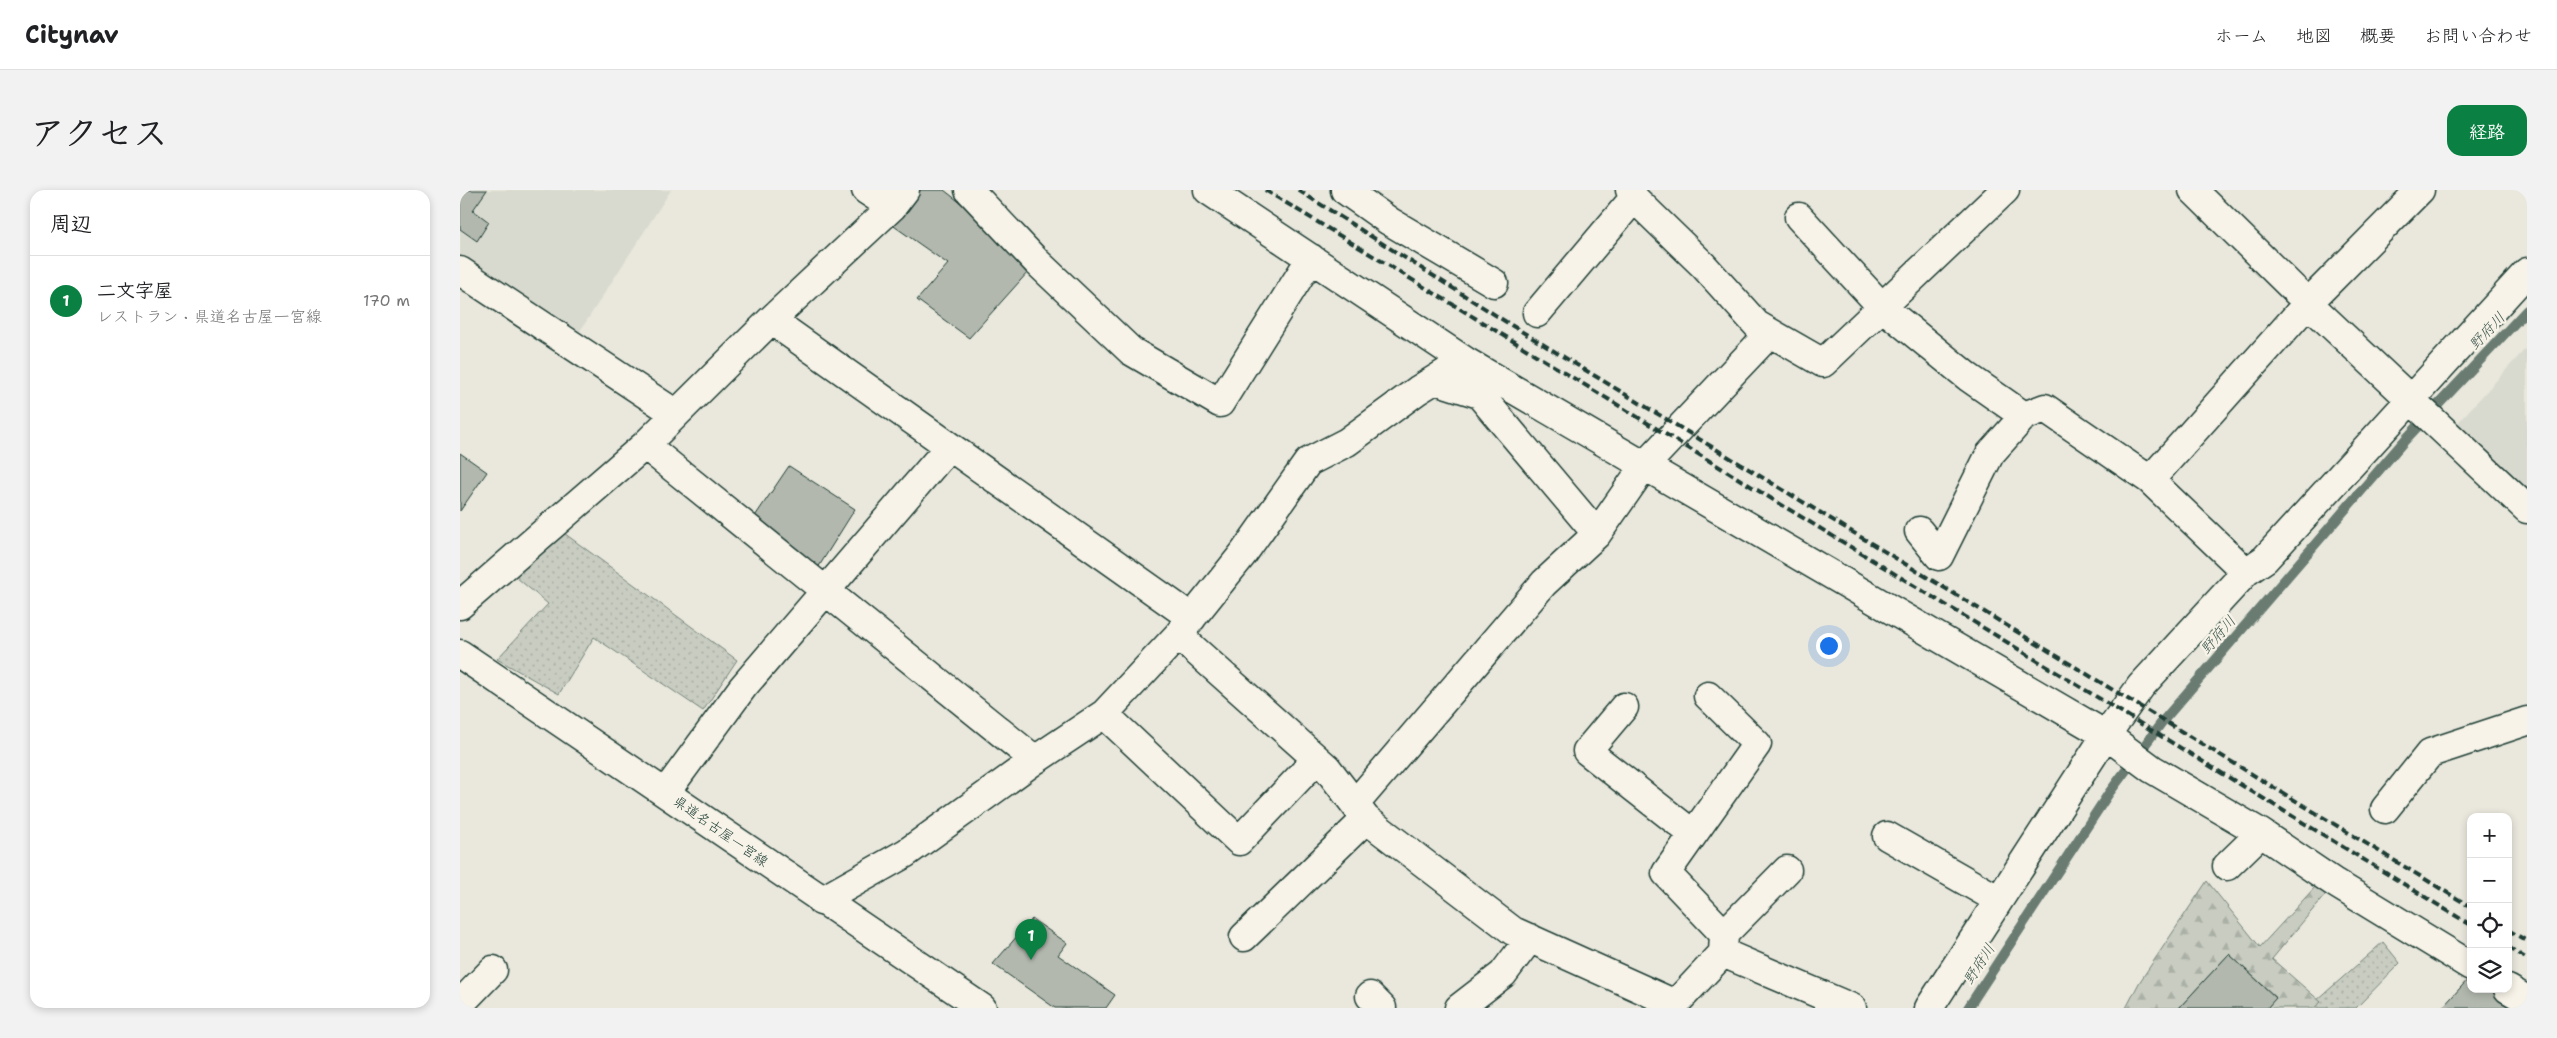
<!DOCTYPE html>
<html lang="ja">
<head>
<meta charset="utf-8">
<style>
	:root { --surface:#fff; --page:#f2f2f2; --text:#202124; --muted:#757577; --line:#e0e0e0; --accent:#0b8043 }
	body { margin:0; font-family:"Shantell Sans","Klee One",sans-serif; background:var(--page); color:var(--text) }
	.controls { position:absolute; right:15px; bottom:15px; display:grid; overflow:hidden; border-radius:10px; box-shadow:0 2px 8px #0003 }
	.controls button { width:45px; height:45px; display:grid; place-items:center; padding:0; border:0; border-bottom:1px solid var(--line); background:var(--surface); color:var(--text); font:25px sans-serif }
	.you { position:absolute; left:1368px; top:455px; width:18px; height:18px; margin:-12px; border:4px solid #fff; border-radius:50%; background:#1a73e8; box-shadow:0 0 0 8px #1a73e833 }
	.badge { display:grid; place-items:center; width:32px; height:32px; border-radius:50%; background:var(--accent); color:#fff; font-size:16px; font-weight:700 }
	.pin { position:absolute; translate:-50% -41px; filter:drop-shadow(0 1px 2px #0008) }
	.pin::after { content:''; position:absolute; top:26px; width:18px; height:15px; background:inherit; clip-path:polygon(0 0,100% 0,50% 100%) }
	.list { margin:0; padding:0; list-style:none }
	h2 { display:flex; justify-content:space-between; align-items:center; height:65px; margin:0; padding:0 20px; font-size:21px }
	h2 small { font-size:16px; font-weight:400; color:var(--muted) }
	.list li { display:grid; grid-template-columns:32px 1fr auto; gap:15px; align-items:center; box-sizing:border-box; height:90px; padding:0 20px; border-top:1px solid var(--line) }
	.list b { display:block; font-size:19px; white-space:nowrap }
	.list p { margin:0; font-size:16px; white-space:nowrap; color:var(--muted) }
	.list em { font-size:16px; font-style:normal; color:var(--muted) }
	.icon { flex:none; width:28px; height:28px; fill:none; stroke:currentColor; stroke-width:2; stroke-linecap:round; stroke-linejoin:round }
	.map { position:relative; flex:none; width:2067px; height:818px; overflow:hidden; border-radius:15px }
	header { display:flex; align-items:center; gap:30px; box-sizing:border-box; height:70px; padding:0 25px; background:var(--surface); border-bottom:1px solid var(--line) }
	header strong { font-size:24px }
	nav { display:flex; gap:28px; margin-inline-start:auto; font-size:18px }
	.intro { display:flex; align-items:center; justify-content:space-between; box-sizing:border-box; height:120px; padding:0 30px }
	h1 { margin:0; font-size:35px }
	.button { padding:12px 22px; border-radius:15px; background:var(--accent); color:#fff; font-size:18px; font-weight:700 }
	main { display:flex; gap:30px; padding:0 30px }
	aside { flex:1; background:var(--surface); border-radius:15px; box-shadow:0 2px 8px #0003 }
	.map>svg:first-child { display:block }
	.built { fill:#d9dacf }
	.grass { fill:url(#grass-dots); stroke:#74847a }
	.forest { fill:url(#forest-firs); stroke:#74847a }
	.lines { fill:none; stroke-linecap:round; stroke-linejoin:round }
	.stream { stroke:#6a7c72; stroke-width:10 }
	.building { fill:#b2b8ae; stroke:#1f3d34 }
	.minor-casing { stroke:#1f3d34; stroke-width:31 }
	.major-casing { stroke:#1f3d34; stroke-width:31 }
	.minor { stroke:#f7f3e8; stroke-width:28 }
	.major { stroke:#f7f3e8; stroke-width:28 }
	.rail { stroke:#1f3d34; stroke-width:4; stroke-dasharray:8 4; stroke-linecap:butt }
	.labels { text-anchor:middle; stroke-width:4.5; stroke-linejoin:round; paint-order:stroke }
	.street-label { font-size:14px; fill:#1f3d34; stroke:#f7f3e8 }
	.water-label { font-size:15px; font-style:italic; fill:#445c53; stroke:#f7f3e8 }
</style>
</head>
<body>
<header>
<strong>Citynav</strong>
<nav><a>ホーム</a><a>地図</a><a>概要</a><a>お問い合わせ</a></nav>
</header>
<div class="intro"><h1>アクセス</h1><a class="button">経路</a></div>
<main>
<aside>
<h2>周辺<small></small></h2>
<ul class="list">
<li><span class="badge">1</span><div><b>二文字屋</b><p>レストラン · 県道名古屋一宮線</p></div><em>170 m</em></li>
</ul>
</aside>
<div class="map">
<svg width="2067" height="818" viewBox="0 0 2067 818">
	<defs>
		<pattern id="grass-dots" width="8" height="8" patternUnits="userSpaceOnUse" patternTransform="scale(1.25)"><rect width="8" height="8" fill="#c8ccc1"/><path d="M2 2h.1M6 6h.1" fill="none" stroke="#abb0a6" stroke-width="1.8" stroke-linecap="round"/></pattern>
		<pattern id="forest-firs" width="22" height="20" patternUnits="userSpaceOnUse" patternTransform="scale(1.25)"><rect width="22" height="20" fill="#c8ccc1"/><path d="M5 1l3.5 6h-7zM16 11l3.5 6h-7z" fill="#abb0a6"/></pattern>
	</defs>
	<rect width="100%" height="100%" fill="#eae8dd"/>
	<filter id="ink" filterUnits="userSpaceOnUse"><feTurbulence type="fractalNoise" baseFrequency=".02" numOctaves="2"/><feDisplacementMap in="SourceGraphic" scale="10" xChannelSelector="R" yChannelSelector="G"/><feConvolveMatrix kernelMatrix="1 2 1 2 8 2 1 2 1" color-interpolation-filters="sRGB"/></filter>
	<g filter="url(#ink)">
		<path class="built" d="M0,0H211L111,155L0,81Z
			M2067,157V323L1992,239Z"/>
		<path class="grass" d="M93,335L277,470L243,521L134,447L99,504L37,469L88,414L44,377Z
			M1923,752L1940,773L1896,818H1848Z"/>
		<path class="forest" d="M1747,691L1800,757L1856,696L1875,693L1812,769L1861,812L1854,818H1807L1816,807L1769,764L1719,818H1666L1679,793Z"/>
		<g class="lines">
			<path class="stream" d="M1508,818L1649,603L1702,532L1945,250L2067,120"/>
		</g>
		<path class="building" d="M0,0H27L13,20L29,32L17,51L0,39Z
			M445,0H484L577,72L509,148L457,110L488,74L421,27Z
			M0,263L27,282L0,321Z
			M329,276L395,319L351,389L287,338Z
			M572,729L607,753L598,765L655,805L646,818H595L533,774Z
			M1769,764L1816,808L1807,818H1719Z
			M2011,786V799H2038L2059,818H1982Z"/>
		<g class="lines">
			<defs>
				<path id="minor" d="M406,0L432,17
					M509,0L577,72L671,161L760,213L851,68
					M748,0L1005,171L1646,545L1692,579L1801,643L1875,693L2011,776
					M885,0L929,31L1034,93
					M1170,0L1174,8L1243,75L1297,135L1363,173L1545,0
					M1733,0L1848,113L2067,319
					M1339,27L1422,117L1508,187L1564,226L1585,218L1690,290L1786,382
					M0,81L216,224
					M1077,123L1174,8
					M311,130L732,428
					M975,190L1019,204L1137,344
					M185,255L575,570
					M1690,290L1848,113L1960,0
					M1459,341L1479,366L1530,264L1564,226
					M0,415L185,255L311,130L432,17L445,0
					M718,445L867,578L906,629L1053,741L1215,814
					M1248,506L1297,554L1206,683L1264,744L1263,763
					M1164,517L1127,561L1233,644
					M644,524L779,651L857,569
					M206,602L283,497L489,257
					M895,614L1084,393L1137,344L1185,275L1310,143
					M1925,619L1970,563L2067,531
					M1427,646L1539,710
					M1767,676L1801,643
					M361,711L446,663L575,570L644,524L718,445L783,364L848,272L887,252L958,200L1005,171
					M1264,744L1327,680
					M784,747L906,629
					M2048,799L2067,810
					M910,806L922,818
					M0,814L33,780
					M999,818L1043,784L1070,748
					M1214,818L1215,814L1263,763L1392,818
					M1469,818L1646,545L1681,496L1786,382L1805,369L2067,82"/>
				<path id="major" d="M0,464C175,581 347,701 522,818"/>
			</defs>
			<use href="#minor" class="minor-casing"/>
			<use href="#major" class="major-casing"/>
			<use href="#minor" class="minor"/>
			<use href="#major" class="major"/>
			<path class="rail" d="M805,0L2011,735
				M838,0L1051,135L2011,717
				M2048,740L2067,751
				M2048,757L2067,769"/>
		</g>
	</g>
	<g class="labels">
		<g class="street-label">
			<text transform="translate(261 641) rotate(35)" y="5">県道名古屋一宮線</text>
		</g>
		<g class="water-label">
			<text transform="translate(2027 141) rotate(-47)" y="5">野府川</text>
			<text transform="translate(1758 445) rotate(-49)" y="5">野府川</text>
			<text transform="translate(1519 774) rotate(-57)" y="5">野府川</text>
		</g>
	</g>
</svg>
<div class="controls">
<button>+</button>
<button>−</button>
<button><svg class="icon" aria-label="locate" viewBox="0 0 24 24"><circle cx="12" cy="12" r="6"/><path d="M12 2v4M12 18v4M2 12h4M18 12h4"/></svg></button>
<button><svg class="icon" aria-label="layers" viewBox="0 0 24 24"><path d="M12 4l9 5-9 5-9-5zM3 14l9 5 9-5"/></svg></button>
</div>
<div class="you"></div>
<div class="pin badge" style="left:571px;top:770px">1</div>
</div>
</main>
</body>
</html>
